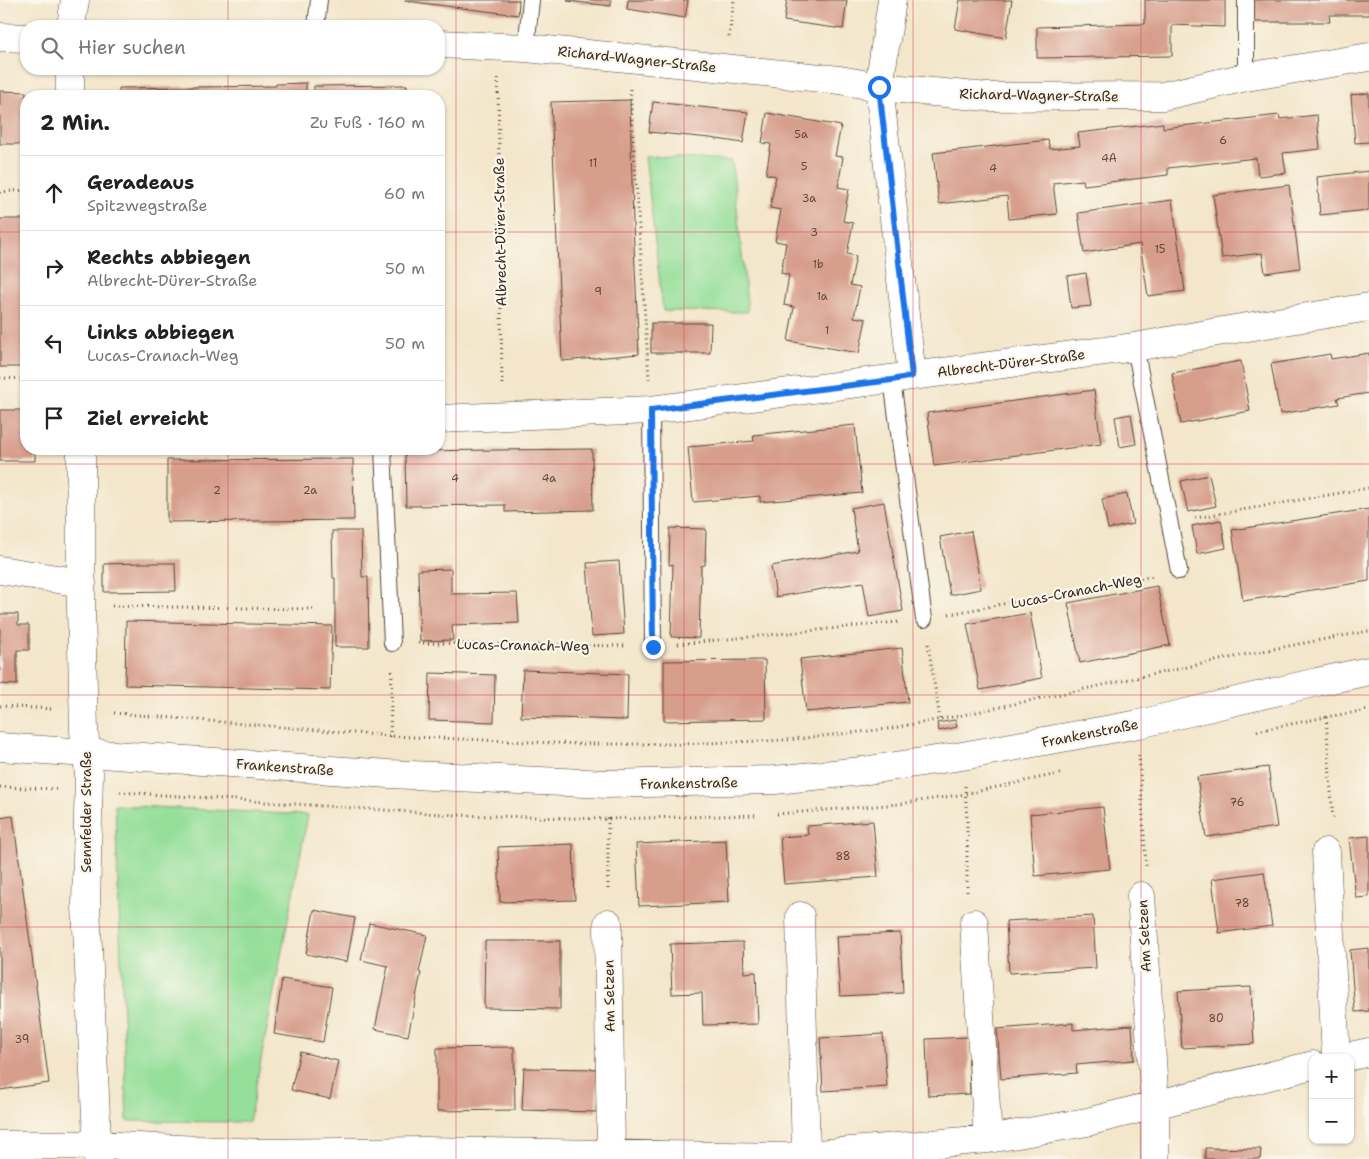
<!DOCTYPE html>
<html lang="de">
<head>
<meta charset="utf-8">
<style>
	:root { --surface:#fff; --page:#f6f6f6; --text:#222; --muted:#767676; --line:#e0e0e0 }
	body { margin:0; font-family:"Shantell Sans",sans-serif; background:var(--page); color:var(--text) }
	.controls { position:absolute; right:15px; bottom:15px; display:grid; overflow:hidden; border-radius:10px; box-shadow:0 1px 4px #0004 }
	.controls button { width:45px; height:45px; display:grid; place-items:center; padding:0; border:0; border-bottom:1px solid var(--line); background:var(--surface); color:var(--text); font:25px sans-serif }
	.stop { position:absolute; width:15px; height:15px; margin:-11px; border:4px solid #1a73e8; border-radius:50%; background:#fff }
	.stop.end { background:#1a73e8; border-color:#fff; box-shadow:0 1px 5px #0008 }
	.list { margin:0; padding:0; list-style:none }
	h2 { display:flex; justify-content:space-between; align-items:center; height:65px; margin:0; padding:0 20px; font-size:21px }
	h2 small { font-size:16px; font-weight:400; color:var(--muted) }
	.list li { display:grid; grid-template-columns:32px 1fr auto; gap:15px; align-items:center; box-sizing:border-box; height:75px; padding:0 20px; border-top:1px solid var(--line) }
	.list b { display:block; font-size:19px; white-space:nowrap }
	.list p { margin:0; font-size:16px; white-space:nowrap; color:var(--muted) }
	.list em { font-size:16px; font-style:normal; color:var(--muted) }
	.icon { flex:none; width:28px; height:28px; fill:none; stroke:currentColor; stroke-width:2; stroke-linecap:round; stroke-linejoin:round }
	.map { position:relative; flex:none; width:1369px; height:1159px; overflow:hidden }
	.search { position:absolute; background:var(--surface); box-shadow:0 1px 4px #0004; left:20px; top:20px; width:425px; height:55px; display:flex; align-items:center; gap:12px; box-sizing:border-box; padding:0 18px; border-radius:20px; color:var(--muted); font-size:19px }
	.panel { position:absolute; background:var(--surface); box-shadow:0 1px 4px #0004; left:20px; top:90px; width:425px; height:365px; border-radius:20px }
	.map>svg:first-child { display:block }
	.green { fill:#96df9a; stroke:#68845c }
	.building { fill:#d79e8c }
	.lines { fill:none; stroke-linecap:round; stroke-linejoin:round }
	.service-casing { stroke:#574638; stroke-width:18 }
	.minor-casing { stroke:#574638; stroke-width:29 }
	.path { stroke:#574638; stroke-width:3; stroke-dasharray:1 4; stroke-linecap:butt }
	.service { stroke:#fff; stroke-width:16 }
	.minor { stroke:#fff; stroke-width:28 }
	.route { stroke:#1a73e8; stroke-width:6 }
	.grid { fill:none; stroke:#d1495b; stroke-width:1; stroke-opacity:0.55 }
	.labels { text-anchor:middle; stroke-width:4.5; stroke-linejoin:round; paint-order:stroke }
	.number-label { font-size:11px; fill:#62473a }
	.street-label { font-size:14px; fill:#3b2a1e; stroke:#fbf7ec }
</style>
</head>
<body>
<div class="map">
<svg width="1369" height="1159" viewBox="0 0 1369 1159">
	<rect width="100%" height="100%" fill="#fbf7ec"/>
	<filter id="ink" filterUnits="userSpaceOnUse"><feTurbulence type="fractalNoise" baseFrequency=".02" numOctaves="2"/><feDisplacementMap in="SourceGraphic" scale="10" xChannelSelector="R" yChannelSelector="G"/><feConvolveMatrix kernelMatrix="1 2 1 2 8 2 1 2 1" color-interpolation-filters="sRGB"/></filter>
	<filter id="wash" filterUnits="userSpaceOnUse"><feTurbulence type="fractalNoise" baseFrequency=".0096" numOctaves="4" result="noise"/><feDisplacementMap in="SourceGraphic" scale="20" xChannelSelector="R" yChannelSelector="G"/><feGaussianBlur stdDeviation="1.12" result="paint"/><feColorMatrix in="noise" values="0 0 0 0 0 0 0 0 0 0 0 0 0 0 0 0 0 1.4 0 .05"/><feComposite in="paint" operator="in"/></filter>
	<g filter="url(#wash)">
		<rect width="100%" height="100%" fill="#f3e6cb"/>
		<path class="green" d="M645,156L732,161L748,312L663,311Z
			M115,805L308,815L249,1122L127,1121Z"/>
		<g id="blocks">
			<path class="building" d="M405,0H519L518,15L405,1Z
				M567,0H611V6L567,1Z
				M628,0H688L685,18L627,9Z
				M787,0H847L843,29L784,21Z
				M960,0H1012L1006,38L955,29Z
				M1145,0H1225V27L1172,25V56L1037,58V27L1145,24Z
				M1249,0H1369V15H1329L1330,22H1250Z
				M306,83V96H119V88L276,86V84Z
				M407,85V96H314V86Z
				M0,91L26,92L25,144H0Z
				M1369,93V142L1355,143L1351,95Z
				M630,100L633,224L639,354L562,361L551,102Z
				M653,102L748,112L743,143L710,138L649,132Z
				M767,113L841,126L835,156L843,157L838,187L849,189L843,221L853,223L847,254L856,256L850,285L860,287L854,317L866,319L859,353L788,341L794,307L784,305L789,275L781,273L786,243L775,241L781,210L770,208L776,176L766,174L771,144L762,143Z
				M1279,115L1280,119L1317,115L1320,149L1283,153L1286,173L1258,176L1256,158L1168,168V175L1084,185L1083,180L1053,183L1057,214L1009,219L1007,196L939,204L933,153L1048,140L1050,149L1080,146L1078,133L1163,123V128Z
				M1369,171V210L1320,215L1317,177Z
				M1289,185L1300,268L1265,273L1262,253L1222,258L1213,195Z
				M1172,200L1185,291L1148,296L1140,244L1084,253L1078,213Z
				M0,219H26V367H0Z
				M1086,273L1091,306L1071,308L1067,276Z
				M651,323H711L710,353H651Z
				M1369,353V393L1337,398L1339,404L1280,414L1271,364L1330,354L1331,359Z
				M1241,361L1250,411L1181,424L1172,373Z
				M1094,390L1101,444L934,466L927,413Z
				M0,410H26V449H35V461H0Z
				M1131,414L1136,444L1120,447L1115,417Z
				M855,425L862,493L760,502V496L693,502L688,447L754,441L753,435Z
				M592,449L593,510L505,512V505L406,506L405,451Z
				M353,459L354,520L167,522V460Z
				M1209,475L1216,506L1188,512L1181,481Z
				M1127,494L1133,524L1108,529L1102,499Z
				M884,502L903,611L869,617L863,582L776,597L771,566L858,551L851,508Z
				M1369,509V581L1243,601L1232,530Z
				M1221,520L1226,548L1197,554L1192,526Z
				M670,528L706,529L705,565L701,566L699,638L671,637L673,564L669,565Z
				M332,531H361L362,577H368L369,647H335V578H333Z
				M971,531L981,589L950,595L940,537Z
				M619,561L624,634L592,636L587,563Z
				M141,563H175L176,591L104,592V564Z
				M451,569V594L517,593L519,623L452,625L453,640L420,641L418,570Z
				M1157,586L1170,645L1080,663L1068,603Z
				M1030,613L1042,678L980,690L967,624Z
				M0,614H18V625H29V650H17V685L0,684Z
				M126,621L332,626L330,690L125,685Z
				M902,648L908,702L806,712L800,659Z
				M765,660L766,719L664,721V661Z
				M523,670L628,674L627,720L521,717Z
				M430,673L495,675L494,722L429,720Z
				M955,720L957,727L939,731L937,723Z
				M1268,767L1277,827L1206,837L1197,777Z
				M1103,807L1110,869L1035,876L1030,814Z
				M13,816L49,1083L0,1090V818Z
				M873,821L878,877L784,884L780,837L808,835L807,826Z
				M1369,836V897L1356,898L1349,838Z
				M726,840L729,902L639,906L636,844Z
				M573,844L575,900L500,902L498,847Z
				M1264,872L1272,926L1219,933L1212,879Z
				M314,910L355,918L347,962L306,954Z
				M1093,916L1096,968L1009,973L1006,921Z
				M369,923L427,935L419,972L421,973L408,1036L375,1029L388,966L361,960Z
				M900,933L903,993L840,996L836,936Z
				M485,941H560V1009L484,1008Z
				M743,942L744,973L756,972L758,1024L703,1025L702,993L672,994L670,944Z
				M1369,948V1011L1355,1012L1350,950Z
				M282,979L332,987L323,1042L274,1034Z
				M1251,987L1254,1044L1182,1048L1178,991Z
				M1073,1023V1030L1132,1025L1134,1060L1076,1065L1077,1073L1001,1079L997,1029Z
				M883,1034L887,1087L823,1091L820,1038Z
				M968,1037L970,1094L928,1096L926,1039Z
				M514,1047L515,1110L437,1111V1048Z
				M300,1052L338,1061L330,1099L291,1090Z
				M524,1068L598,1069L596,1112L522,1110Z
				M1205,1148L1261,1149L1260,1159H1205Z"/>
		</g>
	</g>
	<g filter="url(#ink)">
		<use href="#blocks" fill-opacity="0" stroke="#574638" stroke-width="1"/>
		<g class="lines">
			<defs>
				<path id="service" d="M316,26L319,0
					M526,48L531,0
					M1246,77V0
					M1135,347L1179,571
					M892,380L924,619
					M651,410L653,647
					M383,449L392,643"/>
				<path id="minor" d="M892,0L879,87L912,376
					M71,26L75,0
					M0,37L26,38
					M439,44L526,48L628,58L840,80L879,87L988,97L1163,96L1246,77L1369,57
					M70,69V96
					M439,419L651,410L1135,347L1223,331L1369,307
					M81,449V606L84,731L89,773L86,906L98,1159
					M0,570L82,583
					M0,747L389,774L607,784L775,780L862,771L962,756L1139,724L1317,682L1369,671
					M1326,852L1336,1058
					M1141,896L1155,1105V1159
					M800,916L806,1155
					M608,923L611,1154
					M974,923L988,1139
					M1342,1058L1369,1052
					M0,1145H98L260,1153L424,1151L781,1157L806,1155L988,1139L1087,1122L1313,1065"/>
			</defs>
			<use href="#service" class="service-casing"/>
			<use href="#minor" class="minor-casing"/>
			<path class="path" d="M729,37L734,0
				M498,78L502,384
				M630,89L649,379
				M0,192L26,190
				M0,378L26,379
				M1195,518L1369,488
				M112,606L313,609
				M949,614L1154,576
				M418,643L627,646
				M678,644L898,622
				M928,644L940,719
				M0,706L53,709
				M114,713L390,736L579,744H678L786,740L887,729L958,716L1267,650L1369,631
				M1326,717L1333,821
				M1257,731L1326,717L1369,710
				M390,737L392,668
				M1139,755L1146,866
				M965,786L967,820V892
				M0,787L57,789
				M120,792L456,815L608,819L756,815
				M777,814L899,804L965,794L1062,773
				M608,818V891"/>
			<use href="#service" class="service"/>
			<use href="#minor" class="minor"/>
		</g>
	</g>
	<g class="lines" filter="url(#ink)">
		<path class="route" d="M653,647L651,410L892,380L912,376L879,87"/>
	</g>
	<path class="grid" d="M228,0V26M456,0V1159M684,0V1159M913,0V1159M1141,0V1159M228,69V96M0,232H26M439,232H1369M228,449V1159M0,464H1369M0,695H1369M0,927H1369"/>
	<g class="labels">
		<g class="number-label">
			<text x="801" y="138">5a</text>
			<text x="1223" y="144">6</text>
			<text x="1109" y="162">4A</text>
			<text x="593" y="167">11</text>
			<text x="804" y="170">5</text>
			<text x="993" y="172">4</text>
			<text x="809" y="202">3a</text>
			<text x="814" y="236">3</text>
			<text x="1160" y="253">15</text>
			<text x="818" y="268">1b</text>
			<text x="598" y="295">9</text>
			<text x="822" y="300">1a</text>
			<text x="827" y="334">1</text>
			<text x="455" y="482">4</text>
			<text x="549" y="482">4a</text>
			<text x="217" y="494">2</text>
			<text x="310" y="494">2a</text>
			<text x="1237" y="806">76</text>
			<text x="843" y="860">88</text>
			<text x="1242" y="907">78</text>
			<text x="1216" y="1022">80</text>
			<text x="22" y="1043">39</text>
		</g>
		<g class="street-label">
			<text transform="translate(637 59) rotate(6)" y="5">Richard-Wagner-Straße</text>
			<text transform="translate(1039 95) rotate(1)" y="5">Richard-Wagner-Straße</text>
			<text transform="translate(500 232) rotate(-91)" y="5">Albrecht-Dürer-Straße</text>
			<text transform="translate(1011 363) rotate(-7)" y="5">Albrecht-Dürer-Straße</text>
			<text transform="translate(1076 591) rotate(-11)" y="5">Lucas-Cranach-Weg</text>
			<text transform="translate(523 645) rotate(1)" y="5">Lucas-Cranach-Weg</text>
			<text transform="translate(1090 733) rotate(-11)" y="5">Frankenstraße</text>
			<text transform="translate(285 767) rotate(4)" y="5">Frankenstraße</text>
			<text transform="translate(689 783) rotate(-1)" y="5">Frankenstraße</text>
			<text transform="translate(86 812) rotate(-90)" y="5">Sennfelder Straße</text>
			<text transform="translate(1144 936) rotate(-93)" y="5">Am Setzen</text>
			<text transform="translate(609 996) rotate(-91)" y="5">Am Setzen</text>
		</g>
	</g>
</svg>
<div class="controls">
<button>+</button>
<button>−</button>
</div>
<div class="stop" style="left:879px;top:87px"></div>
<div class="stop end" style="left:653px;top:647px"></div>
<div class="search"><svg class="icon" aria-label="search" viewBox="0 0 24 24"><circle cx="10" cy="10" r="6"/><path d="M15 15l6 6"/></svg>Hier suchen</div>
<section class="panel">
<h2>2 Min.<small>Zu Fuß · 160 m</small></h2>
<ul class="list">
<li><svg class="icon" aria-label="ahead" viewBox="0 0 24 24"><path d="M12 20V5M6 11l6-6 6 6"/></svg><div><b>Geradeaus</b><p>Spitzwegstraße</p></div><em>60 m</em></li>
<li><svg class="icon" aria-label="right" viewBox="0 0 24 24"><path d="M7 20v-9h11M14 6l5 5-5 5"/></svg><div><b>Rechts abbiegen</b><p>Albrecht-Dürer-Straße</p></div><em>50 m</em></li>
<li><svg class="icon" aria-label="left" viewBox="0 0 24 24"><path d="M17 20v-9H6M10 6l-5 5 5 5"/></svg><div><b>Links abbiegen</b><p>Lucas-Cranach-Weg</p></div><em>50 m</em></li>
<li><svg class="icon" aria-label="arrive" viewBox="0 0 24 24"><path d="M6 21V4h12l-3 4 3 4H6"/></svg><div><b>Ziel erreicht</b></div></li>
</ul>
</section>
</div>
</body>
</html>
